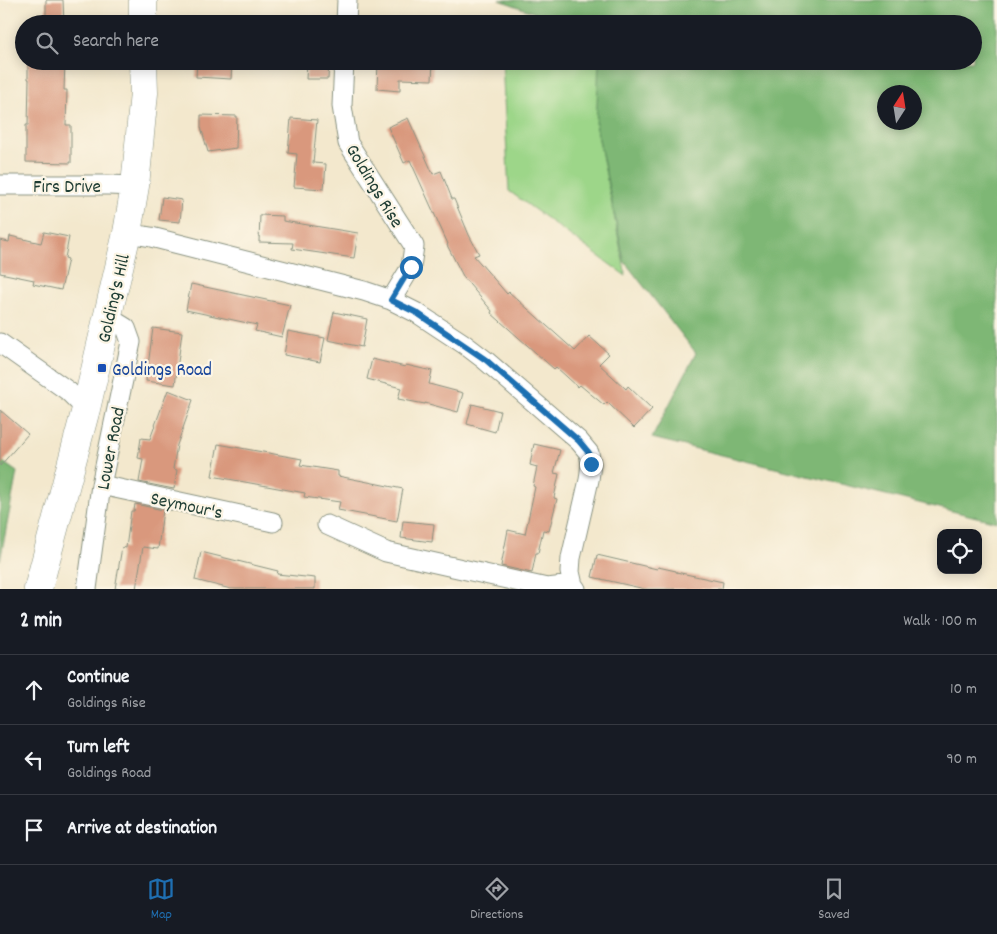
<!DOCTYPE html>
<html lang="en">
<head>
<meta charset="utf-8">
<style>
	:root { --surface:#171b24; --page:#20242c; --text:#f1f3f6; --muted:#9ea1a6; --line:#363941; --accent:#1f6fb2 }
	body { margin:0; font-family:Dekko,sans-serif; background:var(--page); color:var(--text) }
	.controls { position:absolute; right:15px; bottom:15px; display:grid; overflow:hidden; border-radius:10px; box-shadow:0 2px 12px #0003 }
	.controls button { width:45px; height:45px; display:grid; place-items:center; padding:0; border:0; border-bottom:1px solid var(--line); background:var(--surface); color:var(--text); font:25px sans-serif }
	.compass { position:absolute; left:877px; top:85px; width:45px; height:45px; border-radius:50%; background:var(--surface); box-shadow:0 2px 12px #0003; rotate:12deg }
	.stop { position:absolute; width:15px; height:15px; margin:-11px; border:4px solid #1f6fb2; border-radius:50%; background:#fff }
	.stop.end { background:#1f6fb2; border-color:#fff; box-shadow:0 1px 5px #0008 }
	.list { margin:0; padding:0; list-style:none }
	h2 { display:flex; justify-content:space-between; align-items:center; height:65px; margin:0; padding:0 20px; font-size:21px }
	h2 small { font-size:16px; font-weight:400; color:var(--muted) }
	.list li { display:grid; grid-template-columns:32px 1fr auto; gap:15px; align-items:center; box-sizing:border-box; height:70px; padding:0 20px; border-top:1px solid var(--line) }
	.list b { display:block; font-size:19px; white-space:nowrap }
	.list p { margin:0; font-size:16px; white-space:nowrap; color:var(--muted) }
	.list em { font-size:16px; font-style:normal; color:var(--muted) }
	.icon { flex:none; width:28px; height:28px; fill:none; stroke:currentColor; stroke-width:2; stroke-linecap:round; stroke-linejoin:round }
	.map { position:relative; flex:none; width:997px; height:589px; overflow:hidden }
	.search { position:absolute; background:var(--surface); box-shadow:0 2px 12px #0003; left:15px; right:15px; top:15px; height:55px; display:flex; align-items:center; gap:12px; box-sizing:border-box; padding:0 18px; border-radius:28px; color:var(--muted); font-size:19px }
	.sheet { height:275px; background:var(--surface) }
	nav { display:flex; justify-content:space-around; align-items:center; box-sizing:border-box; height:70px; border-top:1px solid var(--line); background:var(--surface); font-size:14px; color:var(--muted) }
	nav a { display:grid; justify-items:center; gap:2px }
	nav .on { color:var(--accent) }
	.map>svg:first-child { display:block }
	.green { fill:#9dd689; stroke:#5e8a5e }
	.forest { fill:#7eb775; stroke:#4e7a54; fill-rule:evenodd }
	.building { fill:#d9987d }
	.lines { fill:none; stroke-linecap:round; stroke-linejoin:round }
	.minor-casing { stroke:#899280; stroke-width:21 }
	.primary-casing { stroke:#899280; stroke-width:29 }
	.minor { stroke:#fff; stroke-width:19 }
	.primary { stroke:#fff; stroke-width:28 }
	.route { stroke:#1f6fb2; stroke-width:6 }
	.transit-dot { fill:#1a4fb4; stroke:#fcf5e5; stroke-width:2 }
	.labels { text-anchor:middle; stroke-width:4.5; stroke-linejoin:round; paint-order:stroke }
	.street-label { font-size:19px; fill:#1f3d34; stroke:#fcf5e5 }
	.transit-label { font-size:19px; fill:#164399; stroke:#fcf5e5; text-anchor:start }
</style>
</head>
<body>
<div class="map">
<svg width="997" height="589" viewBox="0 0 997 589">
	<rect width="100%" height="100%" fill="#fcf5e5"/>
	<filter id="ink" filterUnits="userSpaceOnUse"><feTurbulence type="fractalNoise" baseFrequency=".02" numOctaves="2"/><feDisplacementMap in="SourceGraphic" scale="10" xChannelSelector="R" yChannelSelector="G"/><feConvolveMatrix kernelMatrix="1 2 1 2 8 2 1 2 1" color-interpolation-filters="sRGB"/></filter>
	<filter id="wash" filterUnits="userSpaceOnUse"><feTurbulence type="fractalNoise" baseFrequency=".0096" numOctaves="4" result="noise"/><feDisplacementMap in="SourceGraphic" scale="20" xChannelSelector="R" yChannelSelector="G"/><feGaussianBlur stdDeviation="1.12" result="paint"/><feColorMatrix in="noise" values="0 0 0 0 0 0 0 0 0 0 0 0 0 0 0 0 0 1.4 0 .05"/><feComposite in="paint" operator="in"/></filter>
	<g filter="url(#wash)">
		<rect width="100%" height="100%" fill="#f3e8cd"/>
		<path class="green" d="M502,61H602L599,139L626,276L509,191Z"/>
		<path class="forest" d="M500,0H997V522L652,438L696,353L624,261L596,125L599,61H973V24H564ZM884,92H914V122H884Z
			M0,460L17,472L0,561Z"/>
		<g id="blocks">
			<path class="building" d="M46,0H63L64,24H46Z
				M28,61H65L64,90H67L66,125H71V163L26,162V125H28L29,79H28Z
				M197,61H232L231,79L196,77Z
				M307,61H329L328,79H306Z
				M378,61H433L432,80L400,79V91L377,89Z
				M201,115L237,116L236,148L208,152L201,127Z
				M291,118L317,120L313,163L326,164L324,189L294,187L297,154L288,153Z
				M408,118L433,174L441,171L452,199H454L469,235L479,254L474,256L507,294L509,292L575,351L589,336L609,354L599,364L626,389L628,386L652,409L634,428L607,402L604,405L580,385L578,387L556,367L554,369L491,313L492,311L464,278L447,245L448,244L410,160L404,163L388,127Z
				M162,197L182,200L180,222L159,220Z
				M260,215L283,216V221L358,233L354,258L292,249L293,243L259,242Z
				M44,232L69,237L65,258L68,259L61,290L33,284L34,280L0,273V240L9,242L10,236L41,243Z
				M191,284L290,305L282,337L255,331L257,325L186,310Z
				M334,312L367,319L362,347L328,340Z
				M153,328L182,332L175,385L146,381Z
				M288,331L325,338L320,362L284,355Z
				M372,359L405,367L406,365L432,371L429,384L463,393L458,412L425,403V404L398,399L401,388L367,379Z
				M168,390L193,400L177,445L173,469L177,470L174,489L139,482L143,459L138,458L141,438L150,439Z
				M472,404L500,411L495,432L467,424Z
				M0,410L28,434L0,466Z
				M218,444L302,459L300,465L338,471V476L403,489L397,521L338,510L340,502L304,497L305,493L212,476Z
				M534,444L560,450L554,473L559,474L554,498L557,499L549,531L543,530L538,553H536L532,573L501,566L508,530L525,534L535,487L533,486L537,467L530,465Z
				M135,504L163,510L158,549L143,547L136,589H115L122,547L126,548L131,511H134Z
				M403,521L434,524L432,542L401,538Z
				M201,552L278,571L277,574L315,578V589H231L195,580Z
				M597,555L657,569L658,567L676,571V572L723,582L722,589H645L592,577Z"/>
		</g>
	</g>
	<g filter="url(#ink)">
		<use href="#blocks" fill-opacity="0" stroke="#899280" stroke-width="1"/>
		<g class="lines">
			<defs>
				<path id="minor" d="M346,24L347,0
					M344,61L342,106L348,143L414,246L411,267L391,300
					M0,185H108L135,186
					M127,233L151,237L364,291L391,300L417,313L464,344L485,360L579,441L589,453L591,464L589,480L571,558L570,572L573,585L576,589
					M0,343L68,391L86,409
					M101,485L273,522
					M327,525L386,552L547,588L573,585
					M87,589L101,485L131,342L126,328L108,317"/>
				<path id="primary" d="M143,0V24
					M38,589L86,409L127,233L135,186L144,93L143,61"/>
			</defs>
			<use href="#minor" class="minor-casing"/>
			<use href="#primary" class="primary-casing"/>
			<use href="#minor" class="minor"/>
			<use href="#primary" class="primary"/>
		</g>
	</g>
	<g class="lines" filter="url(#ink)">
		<path class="route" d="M411,267L391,300L417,313L486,360L579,441L589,453L591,464"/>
	</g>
	<rect class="transit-dot" x="97" y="363" width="10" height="10" rx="2.5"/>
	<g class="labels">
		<g class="street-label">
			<text x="67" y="192">Firs Drive</text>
			<text transform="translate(376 185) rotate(59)" y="7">Goldings Rise</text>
			<text transform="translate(112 298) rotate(-77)" y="7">Golding's Hill</text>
			<text transform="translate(109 448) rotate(-79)" y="7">Lower Road</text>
			<text transform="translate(187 504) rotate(12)" y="7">Seymour's</text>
		</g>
		<g class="transit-label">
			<text x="112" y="375">Goldings Road</text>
		</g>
	</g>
</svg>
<div class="controls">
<button><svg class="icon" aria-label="locate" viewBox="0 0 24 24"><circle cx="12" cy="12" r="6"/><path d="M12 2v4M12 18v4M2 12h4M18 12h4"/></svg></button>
</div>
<svg class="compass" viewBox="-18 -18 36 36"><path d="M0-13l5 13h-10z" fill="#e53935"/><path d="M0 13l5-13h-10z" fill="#9ea1a6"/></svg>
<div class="stop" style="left:411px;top:267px"></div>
<div class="stop end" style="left:591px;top:464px"></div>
<div class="search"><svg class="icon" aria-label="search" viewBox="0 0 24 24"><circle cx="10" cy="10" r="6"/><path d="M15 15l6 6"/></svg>Search here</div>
</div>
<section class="sheet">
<h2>2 min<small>Walk · 100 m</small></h2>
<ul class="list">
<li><svg class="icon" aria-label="ahead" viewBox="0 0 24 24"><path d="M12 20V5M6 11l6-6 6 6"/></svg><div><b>Continue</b><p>Goldings Rise</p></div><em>10 m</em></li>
<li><svg class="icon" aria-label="left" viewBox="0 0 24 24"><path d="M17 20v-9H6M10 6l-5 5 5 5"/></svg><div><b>Turn left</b><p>Goldings Road</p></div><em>90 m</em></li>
<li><svg class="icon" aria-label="arrive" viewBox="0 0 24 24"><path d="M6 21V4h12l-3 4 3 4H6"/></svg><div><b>Arrive at destination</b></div></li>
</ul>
</section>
<nav>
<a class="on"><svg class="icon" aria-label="map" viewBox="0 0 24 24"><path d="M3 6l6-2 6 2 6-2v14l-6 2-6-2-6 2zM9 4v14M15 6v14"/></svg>Map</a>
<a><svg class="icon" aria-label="directions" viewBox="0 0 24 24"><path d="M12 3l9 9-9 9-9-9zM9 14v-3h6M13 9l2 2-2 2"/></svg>Directions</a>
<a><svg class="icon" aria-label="saved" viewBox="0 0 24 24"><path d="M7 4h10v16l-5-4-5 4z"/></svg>Saved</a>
</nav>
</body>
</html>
